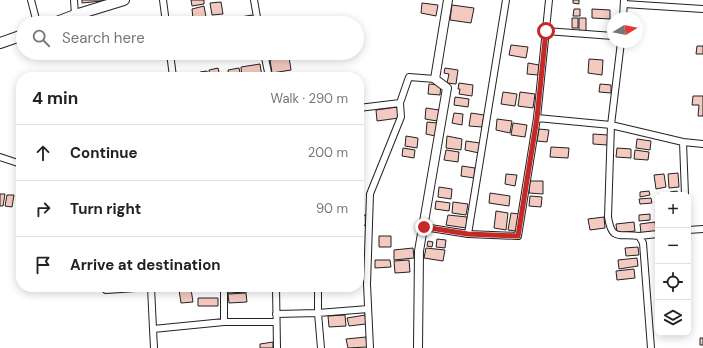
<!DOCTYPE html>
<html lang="en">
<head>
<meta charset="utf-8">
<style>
	:root { --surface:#fff; --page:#f2f2f2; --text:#222; --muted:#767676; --line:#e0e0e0 }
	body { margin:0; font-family:"DM Sans",sans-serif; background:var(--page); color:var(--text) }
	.controls { position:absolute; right:12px; bottom:12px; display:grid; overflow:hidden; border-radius:8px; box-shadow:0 2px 10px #0003 }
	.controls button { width:36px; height:36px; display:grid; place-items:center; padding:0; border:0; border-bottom:1px solid var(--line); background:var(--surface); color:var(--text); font:20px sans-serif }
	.compass { position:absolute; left:607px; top:12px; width:36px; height:36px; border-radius:50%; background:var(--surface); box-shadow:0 2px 10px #0003; rotate:80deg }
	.stop { position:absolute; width:12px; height:12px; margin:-9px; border:3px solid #c62828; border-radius:50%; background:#fff }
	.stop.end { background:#c62828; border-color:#fff; box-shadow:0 1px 4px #0008 }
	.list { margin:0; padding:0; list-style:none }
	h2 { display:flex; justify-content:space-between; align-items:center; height:52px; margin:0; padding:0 16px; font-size:17px }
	h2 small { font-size:13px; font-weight:400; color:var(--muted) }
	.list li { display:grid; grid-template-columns:26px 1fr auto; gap:12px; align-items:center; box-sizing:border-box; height:56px; padding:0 16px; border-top:1px solid var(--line) }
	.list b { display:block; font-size:15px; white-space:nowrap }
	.list em { font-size:13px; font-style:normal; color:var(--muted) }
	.icon { flex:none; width:22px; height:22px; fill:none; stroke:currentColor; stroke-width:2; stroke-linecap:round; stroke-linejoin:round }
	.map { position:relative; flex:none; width:703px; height:348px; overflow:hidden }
	.search { position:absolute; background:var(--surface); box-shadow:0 2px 10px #0003; left:16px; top:16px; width:348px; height:44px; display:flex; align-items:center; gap:10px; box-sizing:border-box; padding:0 14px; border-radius:22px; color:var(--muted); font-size:15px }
	.panel { position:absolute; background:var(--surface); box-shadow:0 2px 10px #0003; left:16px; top:72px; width:348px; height:220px; border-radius:16px }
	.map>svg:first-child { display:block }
	.building { fill:#f3c9c0; stroke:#222 }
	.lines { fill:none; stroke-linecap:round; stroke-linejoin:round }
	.minor-casing { stroke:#222; stroke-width:8 }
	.tertiary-casing { stroke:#222; stroke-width:10 }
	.primary-casing { stroke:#222; stroke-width:12 }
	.minor { stroke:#fff; stroke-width:6 }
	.tertiary { stroke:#fff; stroke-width:8 }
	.primary { stroke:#fff; stroke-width:10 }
	.route { stroke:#c62828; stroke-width:5 }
</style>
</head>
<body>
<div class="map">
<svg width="703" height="348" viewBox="0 0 703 348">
	<rect width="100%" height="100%" fill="#fff"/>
	<path class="building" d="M82,0H102V1L82,3Z
		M191,0H204V4L192,6Z
		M573,0H579V4L573,3Z
		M221,2L223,14L212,15L210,3Z
		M422,3L438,5L436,16L421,13Z
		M452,5L474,8L471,23L450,20Z
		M204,6L206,17L193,19L192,9Z
		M574,9H580V16H573Z
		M592,9L610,10V19L592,18Z
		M252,15L254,23H230L229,19Z
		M572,18H578V28H572Z
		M579,18H586V31H579Z
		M511,45L528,47L526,58L509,55Z
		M697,46H703V54H696Z
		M236,53H252L236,56Z
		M289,57L291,70L272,73L270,60Z
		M589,59L603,60L602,75L588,73Z
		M528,63L539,65L538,75L527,74Z
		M260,64L262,77H242L241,67Z
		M218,68L220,77H210L209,70Z
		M239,68L241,77H229L228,70Z
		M445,68L458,70L456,84L447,83L449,74L444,73Z
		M207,71L208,77H201L200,72Z
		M303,75V77H293V76Z
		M459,83L473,85L472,96L459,94L460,89H458Z
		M429,84L441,85L440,95L428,94Z
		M600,84L611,85V93L599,92Z
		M503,92L517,94L515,106L501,104Z
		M520,92L535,94L533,108L518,106Z
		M693,96H703V116H698L699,105H692Z
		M455,97L469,99L468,107L454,105Z
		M397,107L399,118L377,121L376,110Z
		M426,108L439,110L437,121L425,119Z
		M454,113L463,114L462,125L452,123Z
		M471,113L484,115L482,127L469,126Z
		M497,119L512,121L510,133L496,130Z
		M427,122L437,123L435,136L426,134Z
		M513,123L527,125L525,137L511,135Z
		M539,129L549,130L547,142L537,141Z
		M593,134L608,135L607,145L593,144Z
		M406,136L418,138L417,148L405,146Z
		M447,136L462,139L461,150L446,148Z
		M637,139L651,141L650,150L636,148Z
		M466,141L480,143L479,153L465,150Z
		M551,147L569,148L568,158L550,157Z
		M403,148L415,150L414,158L402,156Z
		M617,148L631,149V158L616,157Z
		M446,150L459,152L458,162L444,160Z
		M635,150L649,152L648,160L634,159Z
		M462,166L475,168L474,178L461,176Z
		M678,173L679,187L669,188L668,174Z
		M506,174L517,175L515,186L505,184Z
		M664,174L666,187L656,189L654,175Z
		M530,181H543V194L529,193Z
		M439,187L452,189L451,199L438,197Z
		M649,191L650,195L640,197V192Z
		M677,191L678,195H670V192Z
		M490,193L510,196L509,206L489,203Z
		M668,193V195H658V194Z
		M0,194H5L3,206H0Z
		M7,195H14L12,207L5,206Z
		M530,196L542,197L541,207L529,206Z
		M651,198L652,203L640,204L639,199Z
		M436,201L450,203L449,211L435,209Z
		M453,202L468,204L466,215L452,213Z
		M496,211L508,213L506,230L494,228Z
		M511,213L519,214L516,231L508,230Z
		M650,214V220L639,221V215Z
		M366,215L367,225L359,226V216Z
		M448,215L467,217L466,228L446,225Z
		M604,217L605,228L590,230L588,219Z
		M634,222L635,231L617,233L616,224Z
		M655,222L656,231L641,233L640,224Z
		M359,230H361L362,241H359Z
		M379,236H391V247H379Z
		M437,239L446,240L445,248L436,247Z
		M428,241L433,242L432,247L427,246Z
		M638,247L639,255L626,256L625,248Z
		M413,248L414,258L394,260V250Z
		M426,248L445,250L443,261L424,258Z
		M637,258L638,266L619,269L618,260Z
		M375,260H390L391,267L375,268Z
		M409,260L410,272L395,273L394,261Z
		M634,269L635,278L617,280L616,271Z
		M228,287H247V292L228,293Z
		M191,289L193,302L181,303L179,290Z
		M246,293L247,302L229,303L228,294Z
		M198,298H218V306H198Z
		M345,315L346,326L329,327L328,316Z
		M365,315L366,324L349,326L347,318Z
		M366,337L367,347L348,348L346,339Z
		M700,338H703V345H700Z
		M273,342V348H260V344Z"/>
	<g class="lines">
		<defs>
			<path id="minor" d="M31,0L37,23
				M74,0L75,15
				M163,0L166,23
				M254,0L258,23
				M624,4L703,9
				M623,18L624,0
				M546,31L613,36
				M621,42L611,125L683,142L703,144
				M170,53L173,77
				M264,53L269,77
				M359,108L400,103L409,77L435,79
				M537,118L611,125L608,217C612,242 619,233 639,236L643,243L651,348
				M683,142L685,195
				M0,157L21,164
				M424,227L468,234L518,236L537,118L549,0
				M688,230L703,229
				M468,234L506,0
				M639,236L658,234
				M106,287V290L151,287
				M151,287L153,329
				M276,287L277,348
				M318,287V313L321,348
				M276,314L318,313L368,309
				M224,322H276
				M154,348L153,329L224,322V287
				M370,348L367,284L370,194L401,117L400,103"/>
			<path id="tertiary" d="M418,348L419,251L447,88L435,79L448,0"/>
			<path id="primary" d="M54,23L75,15L124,0
				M0,43L23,35"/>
		</defs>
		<use href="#minor" class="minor-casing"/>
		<use href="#tertiary" class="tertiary-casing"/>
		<use href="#primary" class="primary-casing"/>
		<use href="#minor" class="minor"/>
		<use href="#tertiary" class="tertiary"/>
		<use href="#primary" class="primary"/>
	</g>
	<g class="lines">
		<path class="route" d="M424,227L468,234L518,236L537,118L546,31"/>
	</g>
</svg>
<div class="controls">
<button>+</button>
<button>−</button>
<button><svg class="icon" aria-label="locate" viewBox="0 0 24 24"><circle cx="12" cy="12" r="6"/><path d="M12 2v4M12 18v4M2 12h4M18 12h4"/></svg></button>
<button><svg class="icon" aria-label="layers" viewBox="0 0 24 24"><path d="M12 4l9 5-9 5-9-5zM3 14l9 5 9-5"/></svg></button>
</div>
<svg class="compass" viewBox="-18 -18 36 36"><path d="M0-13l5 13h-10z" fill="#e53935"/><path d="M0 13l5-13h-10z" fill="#767676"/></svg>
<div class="stop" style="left:546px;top:31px"></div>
<div class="stop end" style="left:424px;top:227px"></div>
<div class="search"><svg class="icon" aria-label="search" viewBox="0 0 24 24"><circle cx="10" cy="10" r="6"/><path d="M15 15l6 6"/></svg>Search here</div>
<section class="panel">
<h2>4 min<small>Walk · 290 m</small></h2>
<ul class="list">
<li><svg class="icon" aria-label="ahead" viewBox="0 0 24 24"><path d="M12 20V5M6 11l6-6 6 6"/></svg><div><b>Continue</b></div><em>200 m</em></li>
<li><svg class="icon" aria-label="right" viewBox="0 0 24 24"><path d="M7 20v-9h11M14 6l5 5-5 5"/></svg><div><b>Turn right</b></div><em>90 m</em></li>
<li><svg class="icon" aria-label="arrive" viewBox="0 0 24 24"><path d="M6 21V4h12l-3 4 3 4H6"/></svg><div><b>Arrive at destination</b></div></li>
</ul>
</section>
</div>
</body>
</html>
